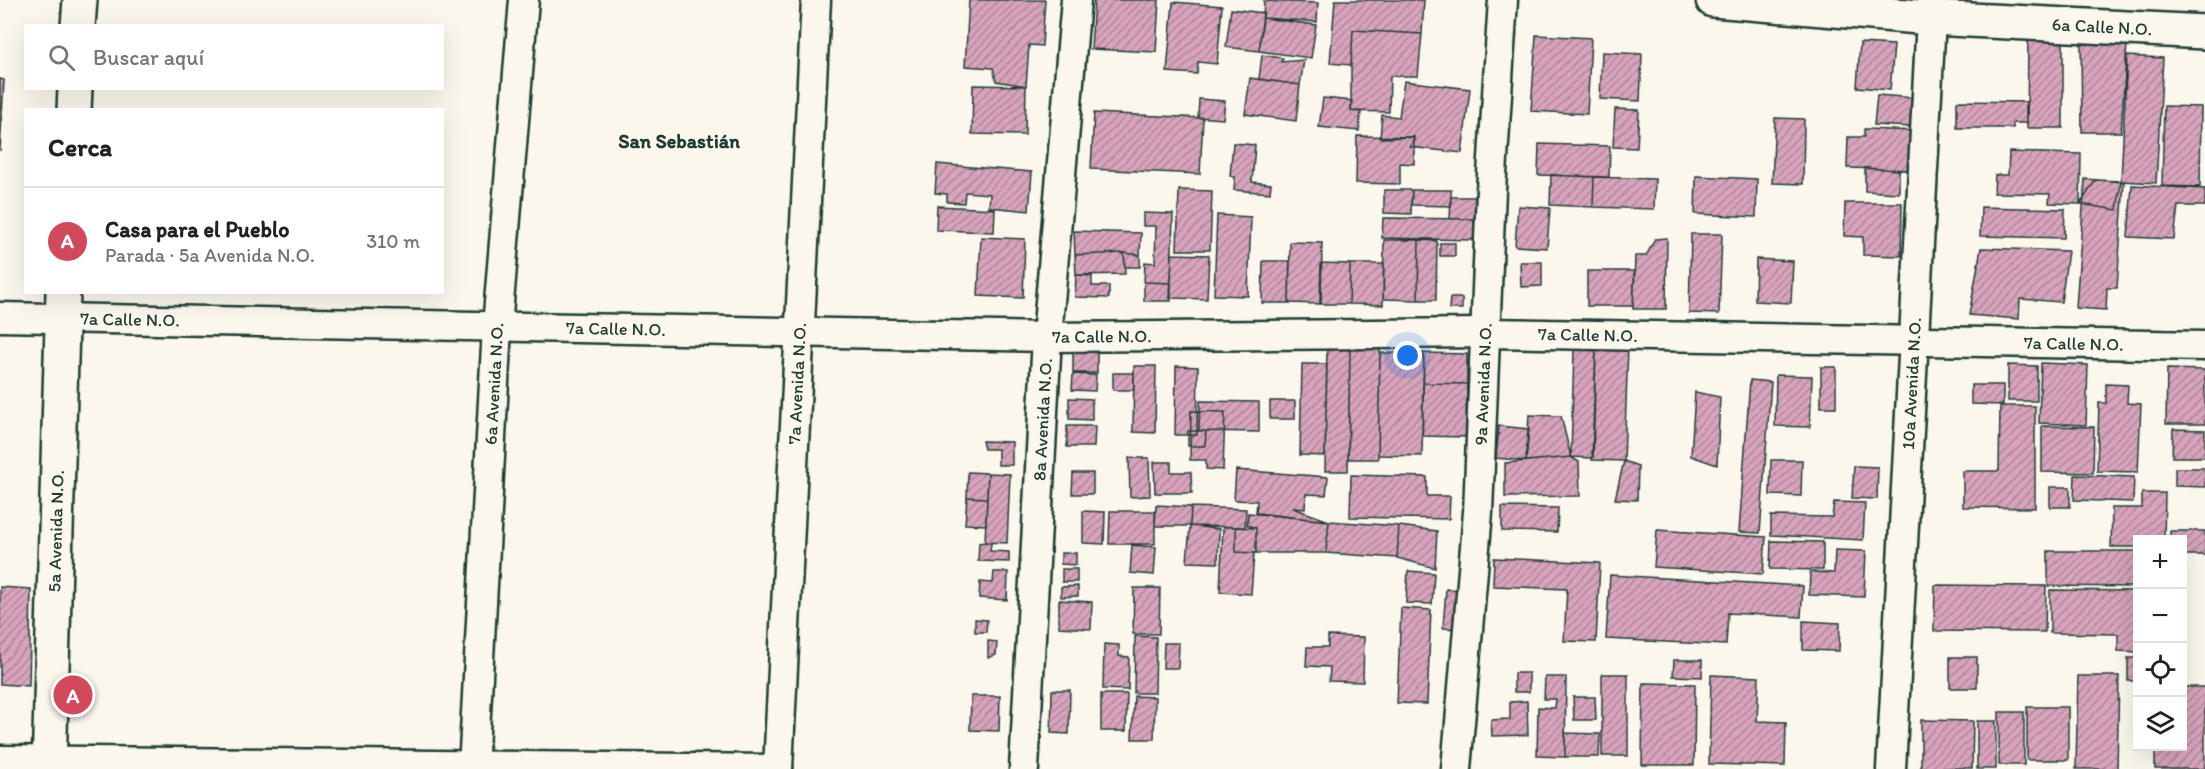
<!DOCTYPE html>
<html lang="es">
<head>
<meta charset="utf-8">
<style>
	:root { --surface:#fff; --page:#f6f6f6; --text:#222; --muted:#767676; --line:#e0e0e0; --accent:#d1495b }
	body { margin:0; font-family:Itim,sans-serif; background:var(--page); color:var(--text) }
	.controls { position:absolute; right:18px; bottom:18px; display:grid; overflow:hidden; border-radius:0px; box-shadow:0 6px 24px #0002 }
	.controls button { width:54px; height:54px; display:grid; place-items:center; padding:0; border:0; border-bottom:2px solid var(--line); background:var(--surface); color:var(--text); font:30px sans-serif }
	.you { position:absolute; left:1408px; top:356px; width:21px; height:21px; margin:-15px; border:4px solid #fff; border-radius:50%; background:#1a73e8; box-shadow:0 0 0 9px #1a73e833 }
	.badge { display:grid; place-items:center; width:39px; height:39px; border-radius:50%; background:var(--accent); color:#fff; font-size:20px; font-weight:700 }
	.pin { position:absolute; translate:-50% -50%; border:3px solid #fff; box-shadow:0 2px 6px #0006 }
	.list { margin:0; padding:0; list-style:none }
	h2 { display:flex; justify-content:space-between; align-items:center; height:78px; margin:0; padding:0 24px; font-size:26px }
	h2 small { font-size:20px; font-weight:400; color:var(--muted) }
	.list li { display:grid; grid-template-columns:39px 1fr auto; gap:18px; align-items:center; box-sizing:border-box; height:108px; padding:0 24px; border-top:2px solid var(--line) }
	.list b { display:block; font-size:22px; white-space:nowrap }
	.list p { margin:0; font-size:20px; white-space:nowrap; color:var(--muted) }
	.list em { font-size:20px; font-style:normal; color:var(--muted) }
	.icon { flex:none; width:33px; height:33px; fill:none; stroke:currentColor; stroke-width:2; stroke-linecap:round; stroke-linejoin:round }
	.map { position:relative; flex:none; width:2205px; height:769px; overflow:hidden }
	.search { position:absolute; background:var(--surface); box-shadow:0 6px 24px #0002; left:24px; top:24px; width:420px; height:66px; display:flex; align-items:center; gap:15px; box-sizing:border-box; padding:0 21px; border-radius:0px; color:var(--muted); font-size:22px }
	.panel { position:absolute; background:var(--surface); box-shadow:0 6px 24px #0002; left:24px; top:108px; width:420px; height:186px; border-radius:0px }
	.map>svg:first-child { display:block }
	.building { fill:url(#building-hatch); stroke:#1f3d34; stroke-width:1.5 }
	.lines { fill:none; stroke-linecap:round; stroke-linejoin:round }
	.minor-casing { stroke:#1f3d34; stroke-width:33 }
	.tertiary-casing { stroke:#1f3d34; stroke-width:38 }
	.minor { stroke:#fbf7ec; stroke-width:28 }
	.tertiary { stroke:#fbf7ec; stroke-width:33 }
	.labels { text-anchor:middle; stroke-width:4.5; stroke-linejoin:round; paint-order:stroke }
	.street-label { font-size:18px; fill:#1f3d34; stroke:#fbf7ec }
	.neighbourhood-label { font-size:20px; font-weight:bold; fill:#1f3d34; stroke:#fbf7ec }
</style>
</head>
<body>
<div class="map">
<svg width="2205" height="769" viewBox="0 0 2205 769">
	<defs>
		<pattern id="building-hatch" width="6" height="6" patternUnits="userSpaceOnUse" patternTransform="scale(1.5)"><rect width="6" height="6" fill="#d8a3bc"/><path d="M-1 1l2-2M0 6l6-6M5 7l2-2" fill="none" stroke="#af869a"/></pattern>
	</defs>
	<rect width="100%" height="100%" fill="#fbf7ec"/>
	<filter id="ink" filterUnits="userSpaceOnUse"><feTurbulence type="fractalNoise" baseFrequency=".0167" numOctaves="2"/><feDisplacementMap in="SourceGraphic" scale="12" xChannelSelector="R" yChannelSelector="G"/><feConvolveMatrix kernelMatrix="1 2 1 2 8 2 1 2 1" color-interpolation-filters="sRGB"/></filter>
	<g filter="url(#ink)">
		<path class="building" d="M969,0H1045L1042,46L1029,45L1026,86L996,81L993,68L965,66Z
			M1094,0H1159L1156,52L1091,49Z
			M1335,0H1424L1422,34L1353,30L1351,65L1330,63Z
			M1264,1L1318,3L1317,22L1263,18Z
			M1173,2L1222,6L1217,64L1198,62L1197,74L1167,72Z
			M1231,9L1263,13L1259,51L1226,47Z
			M1263,18L1316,25L1311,58L1259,51Z
			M1353,30L1422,34L1418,76H1390L1389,112L1351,111V65Z
			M1536,35L1591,38L1587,114L1531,111Z
			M2028,37H2063V128H2027Z
			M1860,43L1894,45L1890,90L1857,87Z
			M2127,43L2121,132H2082L2081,44Z
			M1602,52L1642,54L1640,101L1600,99Z
			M1262,55L1283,58L1281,62L1304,60L1300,85L1259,79Z
			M2127,56L2163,58L2156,183L2121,181Z
			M1250,78L1300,85L1296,121L1245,114Z
			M0,79L4,80L0,151Z
			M1404,81L1470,89L1462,153L1410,147L1414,137L1380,138L1382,115L1399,117Z
			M973,85L1026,86L1025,135L972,134Z
			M1877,95L1914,98L1912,127L1874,125Z
			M1323,98L1352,101L1351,111L1361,112L1359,131L1319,127Z
			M1199,99L1225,101L1223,119L1198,117Z
			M1957,101L2026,102V123H2013V128H1957Z
			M2164,106L2201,107L2200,187L2162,186Z
			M1615,109L1639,110L1637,148L1613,147Z
			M1094,113L1203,118L1200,174L1091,169Z
			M1775,118L1804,119L1803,184L1772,183Z
			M1864,129L1917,131L1916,170L1847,168L1848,137H1864Z
			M1357,136L1414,137V164L1400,163V184L1356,183Z
			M1233,143L1255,145L1252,182L1271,184L1270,193L1234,190L1235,177L1230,176Z
			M1539,144L1610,146L1609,177L1538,175Z
			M2009,152L2081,154L2080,204L2049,203L2050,194L1994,193L1995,175H2008Z
			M937,164L1032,172L1029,211L989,207L990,194L965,192L964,203L947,202V194L935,193Z
			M1865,168L1899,170V193L1865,191Z
			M1551,175L1594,177L1593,207L1550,205Z
			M1696,176L1757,179L1756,217L1695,214Z
			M1594,177L1655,179L1654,209L1593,207Z
			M2085,179L2124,182L2117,288H2107L2106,310L2076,308Z
			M2096,180L2121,181L2117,210L2080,204Z
			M2132,185L2205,189V206H2178L2174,239L2128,237Z
			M1179,190L1212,191L1210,250H1177Z
			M1384,190H1412L1411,214L1384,213Z
			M1412,190H1451V206L1411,205Z
			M1451,197H1484L1483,219H1450Z
			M1845,203H1902L1901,256L1863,255V237L1844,236Z
			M937,206L995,209L994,232L936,230Z
			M1518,206L1550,208L1547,248L1515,246Z
			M1981,207L2065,209L2064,238L1980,236Z
			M1143,213L1173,214L1171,283L1144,282L1145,262L1155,263L1156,226H1143Z
			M1217,215L1251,217L1248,296L1214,295Z
			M1383,218L1474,219V240L1382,238Z
			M1074,231L1141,233L1140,255L1124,253L1075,255Z
			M1691,234H1722L1719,314L1689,313Z
			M981,237L1025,239L1023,298L978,296Z
			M1667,238L1666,309H1633L1635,256H1646L1655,239Z
			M1384,240H1419L1418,300L1383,299Z
			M1419,240L1437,241L1436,300H1418Z
			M1290,242L1322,243L1321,304L1289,303Z
			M1440,243H1455V256H1440Z
			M1981,248L2068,251L2061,302L2020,299L2019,319L1969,315Z
			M1124,253L1125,274L1076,275L1075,255Z
			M1124,253L1140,255V267H1125Z
			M1172,254L1209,255L1207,299L1170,298Z
			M1756,259L1793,261L1791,303L1755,301Z
			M1263,261H1290L1289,303H1262Z
			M1520,262H1542V286L1521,287Z
			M1321,263L1350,264L1349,304H1320Z
			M1350,264H1384L1383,305L1349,304Z
			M1587,271H1635L1633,306H1587Z
			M1076,275L1092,276V286H1109V298L1075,297Z
			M1144,282L1171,283V301H1144Z
			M1450,298H1462V309H1449Z
			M1596,345L1628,346L1624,461L1592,460Z
			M1327,348L1350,349L1348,471H1325Z
			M1350,349H1380L1378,459H1348Z
			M1073,350H1097V373H1073Z
			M1574,350H1596L1593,458L1571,457Z
			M1380,353H1424L1422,456L1378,455Z
			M1424,353L1467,354V384L1423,383Z
			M2041,363L2088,365L2086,425L2039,423Z
			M1302,364H1327L1325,456L1300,455Z
			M2008,365L2037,366V401H2008Z
			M1134,366H1156L1155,433L1133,432Z
			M1176,366L1198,367L1197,435H1175Z
			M1821,367H1836V407H1821Z
			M2167,369L2205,370V424H2166Z
			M1113,373H1134V390H1113Z
			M1073,374L1096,375L1095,391L1072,390Z
			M1776,375L1812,376L1810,427L1775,426Z
			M1750,380L1771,382L1760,533L1739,532Z
			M1423,383L1467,384L1466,437L1422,436Z
			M2106,384L2128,385L2127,403L2141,404L2138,472L2097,471L2099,403H2106Z
			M1971,385H2003V405L1971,404Z
			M1695,392L1720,397L1717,465L1691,456Z
			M1069,398L1092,399V420L1069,419Z
			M1200,401L1259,402V432L1199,431Z
			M1270,401H1295V419H1270Z
			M2000,406H2035V508L1963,507V471H1999Z
			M1191,411L1225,412L1223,470L1206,469V460H1190Z
			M1529,415L1561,416L1571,457L1526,461Z
			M1067,426H1095L1094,447H1067Z
			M1499,426L1529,429L1526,461L1496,458Z
			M2042,426L2094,427L2093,473L2042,472Z
			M2173,429L2205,430V457H2172Z
			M1188,431H1206L1205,446H1188Z
			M982,441L1012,442V465H998V449H984Z
			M1571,457L1579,462L1580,496L1505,497V463Z
			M1129,458H1149L1150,496L1130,497Z
			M1771,460H1802L1801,496L1770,495Z
			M1624,461L1638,466L1637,500L1615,499Z
			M1154,462H1171V472H1191L1192,493H1155Z
			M1854,466L1878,467L1877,499L1852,498Z
			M2175,468H2205V487L2175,486Z
			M1236,470L1328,477L1326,495L1306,494L1305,509L1293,508L1329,521L1256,513L1257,501L1234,500Z
			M968,472L988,473L987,498L967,497Z
			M988,473L1010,474L1007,543L985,542Z
			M1073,473H1093V494H1072Z
			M1351,475L1427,477V496H1450L1449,519L1350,517Z
			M2075,475L2134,477L2133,502L2074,500Z
			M2050,487H2070V507H2050Z
			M2142,493H2165L2164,540H2138V547H2111L2112,508H2142Z
			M967,497L987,498L986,525L965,524Z
			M1834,502L1865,503L1863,540L1771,535V516L1832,517Z
			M1156,505L1191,507L1190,526H1155Z
			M1191,507L1246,509L1245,527L1190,526Z
			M1502,507L1558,508L1557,532L1502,531Z
			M1083,511L1105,512L1104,544L1083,543Z
			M1110,511H1155V544H1109Z
			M1248,513L1329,521L1326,553H1256V528L1247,525Z
			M1329,521L1399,526L1397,558L1326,553Z
			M1190,526L1219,529L1218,563L1187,562Z
			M1399,526L1437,531L1435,568L1397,558Z
			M1223,527H1236V552L1254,553L1251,594L1220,592Z
			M1236,527L1256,528V553L1236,552Z
			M1657,530L1766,537L1763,574L1654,567Z
			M2170,531H2205V555H2182V540H2170Z
			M1771,541L1823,542V570L1770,569Z
			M985,542L991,543L990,551L1009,552V562L978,561L979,543Z
			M1132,545L1156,547L1154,575L1130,573Z
			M1835,550L1866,551L1864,597L1809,595L1810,572L1834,573Z
			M2048,551H2138V587L2048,586Z
			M1061,553H1076V565L1061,564Z
			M1494,558L1600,563L1596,642L1564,641L1567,589L1493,586Z
			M1062,569H1077V582H1062Z
			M1408,571L1434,573L1432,604L1406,603Z
			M994,572H1008L1007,600L979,598L980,582L993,583Z
			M1610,575L1803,586L1801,617L1728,613L1726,645L1606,639Z
			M1935,585L2046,586L2045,632L1934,631Z
			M1078,586V596L1061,597V587Z
			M0,587L31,589L29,686L0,684Z
			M1134,588H1160L1159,634H1133Z
			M1446,589L1461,590L1458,629L1443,628Z
			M2050,590L2138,591V652L2118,651V634L2050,633Z
			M1059,600L1092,602L1091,629L1059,627Z
			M1401,608L1431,610L1427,704L1397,703Z
			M975,619L987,620L986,632H975Z
			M1803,621L1840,623L1839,651L1803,650Z
			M1135,636L1156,637L1155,693H1134Z
			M1328,636L1364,637L1363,682L1329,681L1330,667L1306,666L1307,647H1328Z
			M988,641L997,642L996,655L988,658Z
			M1164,643H1179L1178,668H1163Z
			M1104,644L1119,645V656L1129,657L1128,690L1103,689Z
			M1950,657H1977V688H1950Z
			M2128,658H2138V681H2128Z
			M1674,660H1702V677L1673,676Z
			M1514,673H1529V692H1514Z
			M1602,674H1628V756H1602Z
			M1711,675L1759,677L1757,721L1786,722L1785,766L1709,764Z
			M2078,676H2119L2117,769H2076Z
			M1545,677H1566L1565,757L1537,756L1538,707L1555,708L1556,699H1544Z
			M1643,683L1695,684L1694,765H1642Z
			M2182,687H2205V769H2155V746H2182Z
			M1052,690H1070L1069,734L1051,733Z
			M1101,694H1127L1126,731H1101Z
			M971,696H1000L999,731L970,730Z
			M1134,696L1155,697L1154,739H1132Z
			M1573,697H1595L1596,720H1574Z
			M1527,701L1528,735L1492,736L1491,720L1510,719V702Z
			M2027,707H2068V760H2027Z
			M1999,712H2024V765H1999Z
			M1921,720L1973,721L1972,768H1921Z
			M1977,721H1996V769H1977Z
			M1565,733L1600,734L1599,757H1565Z"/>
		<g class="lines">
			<defs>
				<g id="minor">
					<path id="s1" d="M0,317L1047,337L1485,333L2205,346"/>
					<path d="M0,760L778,769"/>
					<path id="s2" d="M473,769L497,327L524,0"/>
					<path id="s3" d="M778,769L816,0"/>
					<path id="s4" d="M1024,769L1047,337L1076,0"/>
					<path id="s5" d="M1456,769L1478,512L1491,190L1503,0"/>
					<path id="s6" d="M1891,769L1932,0"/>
				</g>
				<g id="tertiary">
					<path id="s7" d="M1713,0L1931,18L2205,32"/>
					<path d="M78,26L80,0"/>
					<path d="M74,110L75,88"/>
					<path id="s8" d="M49,769L63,292"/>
				</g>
			</defs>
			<use href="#minor" class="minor-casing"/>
			<use href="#tertiary" class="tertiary-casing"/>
			<use href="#minor" class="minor"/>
			<use href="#tertiary" class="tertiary"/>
		</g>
	</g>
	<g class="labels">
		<g class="street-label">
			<text dy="6" stroke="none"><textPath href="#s7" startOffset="390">6a Calle N.O.</textPath></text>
			<text dy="6" stroke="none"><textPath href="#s1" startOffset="130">7a Calle N.O.</textPath></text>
			<text dy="6" stroke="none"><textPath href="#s1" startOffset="616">7a Calle N.O.</textPath></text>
			<text dy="6" stroke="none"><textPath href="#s1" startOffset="1588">7a Calle N.O.</textPath></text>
			<text dy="6" stroke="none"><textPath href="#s1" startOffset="1102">7a Calle N.O.</textPath></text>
			<text dy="6" stroke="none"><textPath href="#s1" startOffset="2074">7a Calle N.O.</textPath></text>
			<text dy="6" stroke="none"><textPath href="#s2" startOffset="386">6a Avenida N.O.</textPath></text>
			<text dy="6" stroke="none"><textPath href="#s3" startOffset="386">7a Avenida N.O.</textPath></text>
			<text dy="6" stroke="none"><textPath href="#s5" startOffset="386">9a Avenida N.O.</textPath></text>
			<text dy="6" stroke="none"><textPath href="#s6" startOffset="386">10a Avenida N.O.</textPath></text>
			<text dy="6" stroke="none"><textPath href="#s4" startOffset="350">8a Avenida N.O.</textPath></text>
			<text dy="6" stroke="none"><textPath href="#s8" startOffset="238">5a Avenida N.O.</textPath></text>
		</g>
		<g class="neighbourhood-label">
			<text x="679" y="148">San Sebastián</text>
		</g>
	</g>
</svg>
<div class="controls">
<button>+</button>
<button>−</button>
<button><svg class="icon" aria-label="locate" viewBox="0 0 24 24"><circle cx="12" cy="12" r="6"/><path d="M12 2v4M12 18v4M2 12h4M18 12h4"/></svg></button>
<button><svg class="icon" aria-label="layers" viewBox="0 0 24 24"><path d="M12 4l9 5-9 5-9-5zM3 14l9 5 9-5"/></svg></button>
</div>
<div class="you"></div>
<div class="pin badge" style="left:73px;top:695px">A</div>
<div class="search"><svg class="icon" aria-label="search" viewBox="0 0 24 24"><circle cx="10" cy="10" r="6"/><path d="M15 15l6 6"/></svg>Buscar aquí</div>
<section class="panel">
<h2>Cerca<small></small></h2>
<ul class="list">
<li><span class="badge">A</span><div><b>Casa para el Pueblo</b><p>Parada · 5a Avenida N.O.</p></div><em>310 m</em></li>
</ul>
</section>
</div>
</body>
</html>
